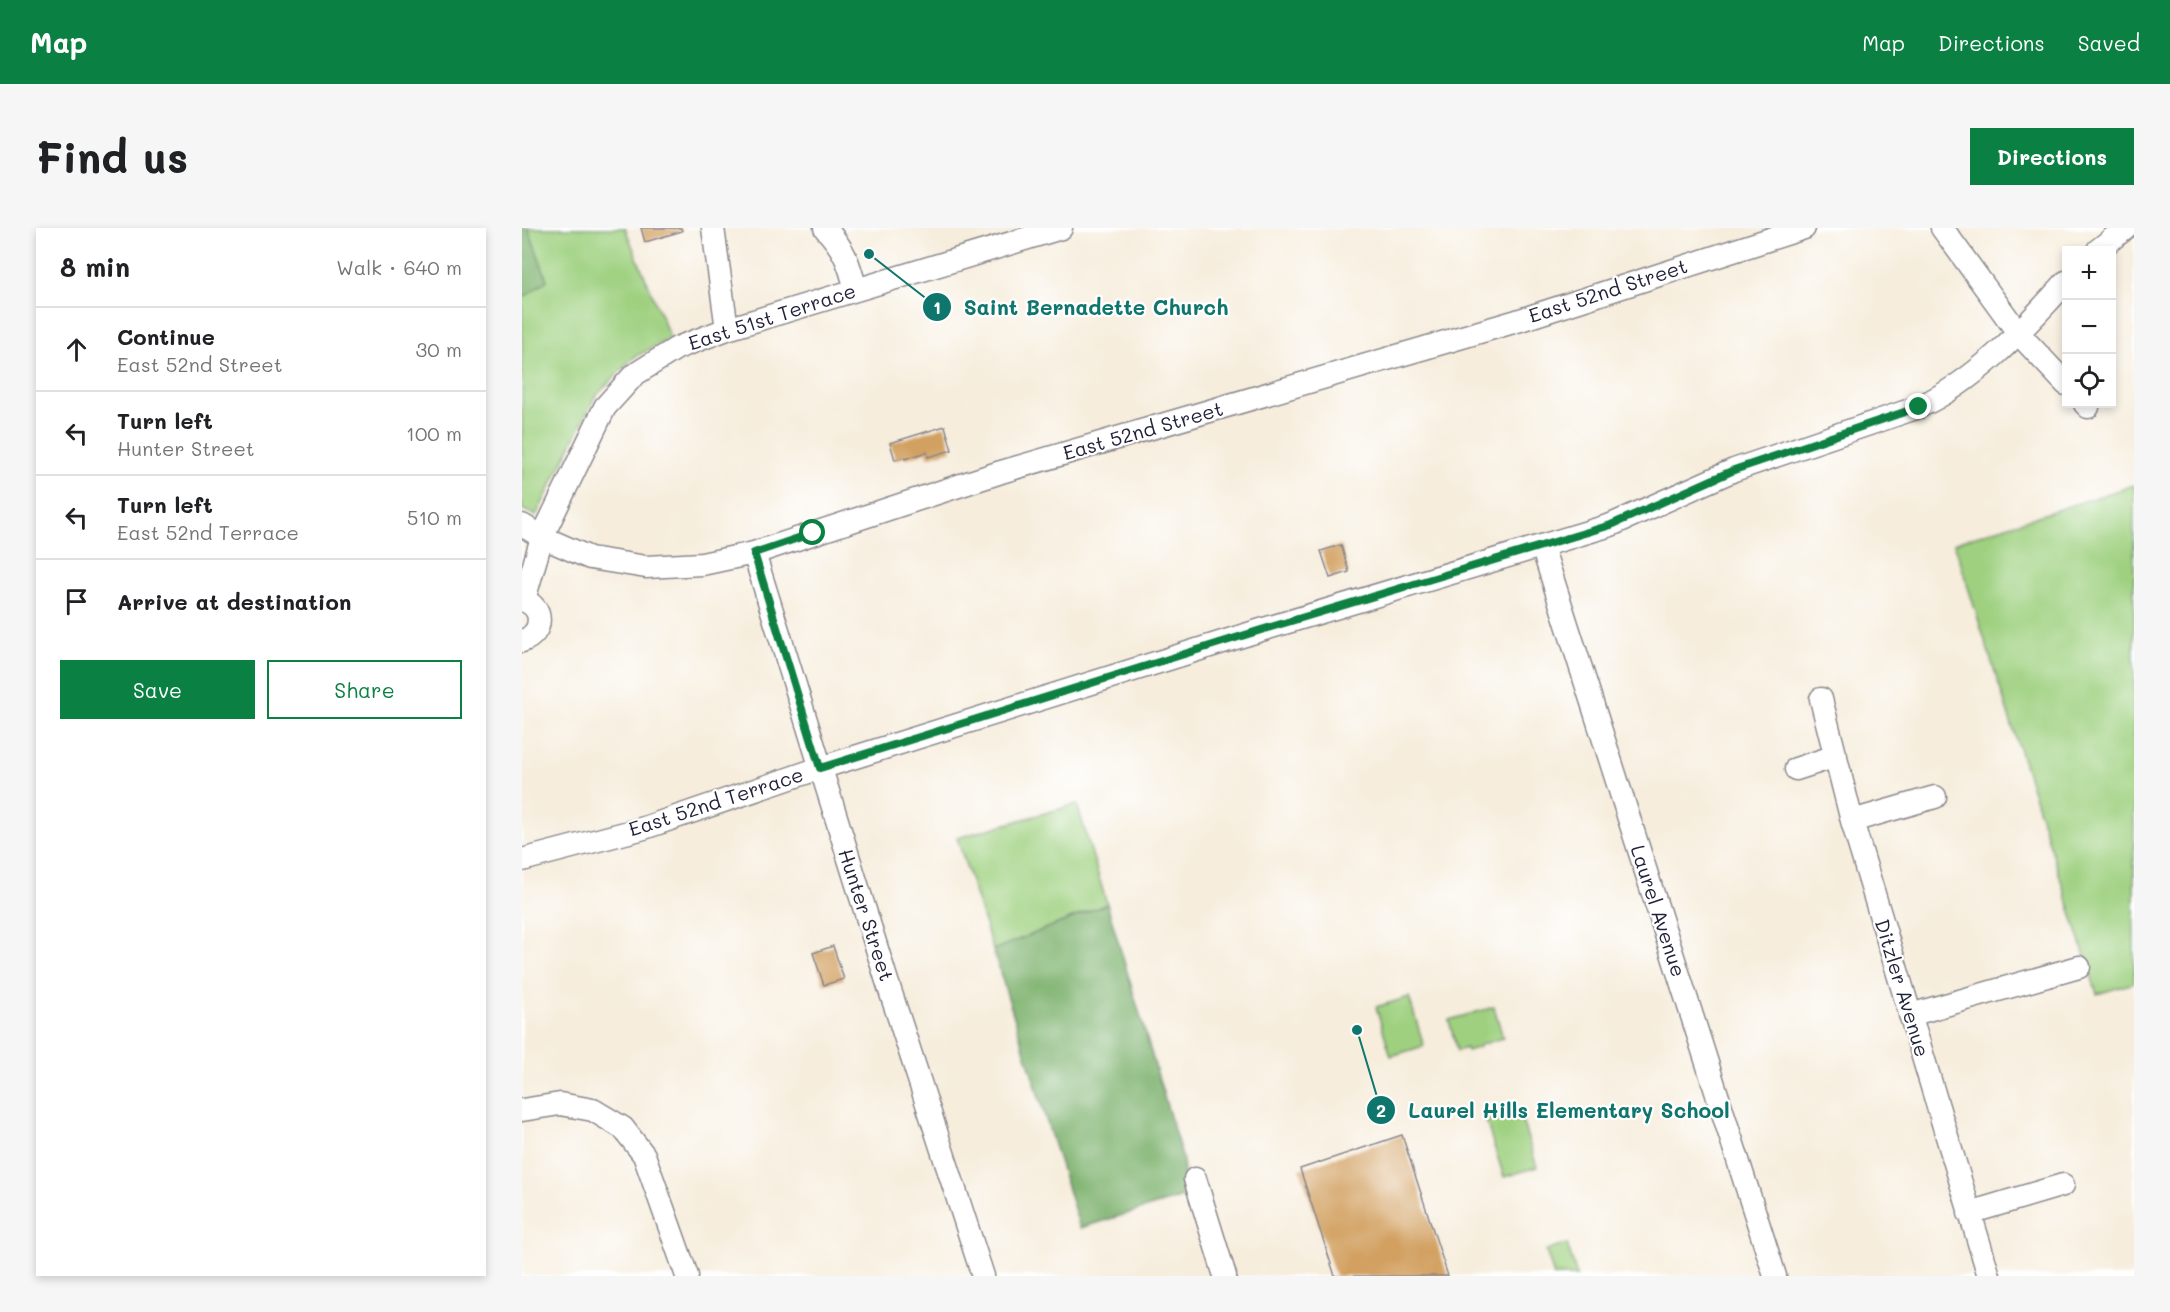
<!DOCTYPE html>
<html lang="en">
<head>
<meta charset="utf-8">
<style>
	:root { --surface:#fff; --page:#f6f6f6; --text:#202124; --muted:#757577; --line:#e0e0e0; --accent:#0b8043 }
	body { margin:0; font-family:Mali,sans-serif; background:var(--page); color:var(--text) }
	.controls { position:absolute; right:18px; top:18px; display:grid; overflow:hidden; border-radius:0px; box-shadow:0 3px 9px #0003 }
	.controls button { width:54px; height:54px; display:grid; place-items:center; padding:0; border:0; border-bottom:2px solid var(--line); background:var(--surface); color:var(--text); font:30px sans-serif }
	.stop { position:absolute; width:18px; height:18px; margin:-14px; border:4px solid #0b8043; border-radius:50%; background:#fff }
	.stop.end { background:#0b8043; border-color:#fff; box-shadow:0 2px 6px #0008 }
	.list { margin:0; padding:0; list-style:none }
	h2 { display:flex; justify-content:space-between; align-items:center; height:78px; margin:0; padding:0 24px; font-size:26px }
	h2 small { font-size:20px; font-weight:400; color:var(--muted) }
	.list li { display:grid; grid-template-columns:39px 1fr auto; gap:18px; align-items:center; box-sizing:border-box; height:84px; padding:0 24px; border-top:2px solid var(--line) }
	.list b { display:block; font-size:22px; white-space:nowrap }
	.list p { margin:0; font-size:20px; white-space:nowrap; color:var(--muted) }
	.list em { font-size:20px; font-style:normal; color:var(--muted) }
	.actions { display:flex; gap:12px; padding:18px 24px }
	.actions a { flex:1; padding:14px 0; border:2px solid var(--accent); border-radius:0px; text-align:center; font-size:21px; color:var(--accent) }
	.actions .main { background:var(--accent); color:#fff }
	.icon { flex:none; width:33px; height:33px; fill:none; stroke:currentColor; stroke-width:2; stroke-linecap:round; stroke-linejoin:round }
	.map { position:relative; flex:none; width:1612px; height:1048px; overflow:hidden; border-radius:0px }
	header { display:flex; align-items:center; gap:36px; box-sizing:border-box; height:84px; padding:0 30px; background:var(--accent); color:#fff }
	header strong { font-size:28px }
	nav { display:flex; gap:33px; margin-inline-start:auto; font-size:21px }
	.intro { display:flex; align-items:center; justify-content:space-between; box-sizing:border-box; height:144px; padding:0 36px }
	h1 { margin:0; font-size:42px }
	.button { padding:15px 27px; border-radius:0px; background:var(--accent); color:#fff; font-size:21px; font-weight:700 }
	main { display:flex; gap:36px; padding:0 36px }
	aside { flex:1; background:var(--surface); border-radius:0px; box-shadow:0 3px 9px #0003 }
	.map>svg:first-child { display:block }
	.green { fill:#9ed07f; stroke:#60795d; stroke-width:1.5 }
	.forest { fill:#7eb26e; stroke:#506a54; stroke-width:1.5 }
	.building { fill:#d2a061 }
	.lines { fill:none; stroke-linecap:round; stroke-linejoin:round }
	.minor-casing { stroke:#8c888c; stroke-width:25 }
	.minor { stroke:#fff; stroke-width:22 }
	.route { stroke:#0b8043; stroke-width:8 }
	.labels { text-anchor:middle; stroke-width:4.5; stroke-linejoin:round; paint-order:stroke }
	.street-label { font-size:20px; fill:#22223b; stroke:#fff }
	.leader { fill:none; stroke:#0f766e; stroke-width:2 }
	.callout-dot { fill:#0f766e; stroke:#fff; stroke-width:2 }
	.mark-label { font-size:18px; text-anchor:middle; font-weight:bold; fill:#fff }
	.callout-label { font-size:21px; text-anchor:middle; font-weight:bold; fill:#0f766e; stroke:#fff; stroke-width:4.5; stroke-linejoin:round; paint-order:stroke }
</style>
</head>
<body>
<header>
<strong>Map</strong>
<nav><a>Map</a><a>Directions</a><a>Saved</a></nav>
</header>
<div class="intro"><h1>Find us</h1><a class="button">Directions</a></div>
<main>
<aside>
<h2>8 min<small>Walk · 640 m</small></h2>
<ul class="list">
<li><svg class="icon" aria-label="ahead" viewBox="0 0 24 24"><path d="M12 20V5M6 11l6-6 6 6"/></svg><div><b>Continue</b><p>East 52nd Street</p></div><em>30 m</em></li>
<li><svg class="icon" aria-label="left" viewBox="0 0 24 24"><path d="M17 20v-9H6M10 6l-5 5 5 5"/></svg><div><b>Turn left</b><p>Hunter Street</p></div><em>100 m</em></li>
<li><svg class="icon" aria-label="left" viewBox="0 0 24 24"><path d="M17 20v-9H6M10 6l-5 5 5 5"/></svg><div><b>Turn left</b><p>East 52nd Terrace</p></div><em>510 m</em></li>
<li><svg class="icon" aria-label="arrive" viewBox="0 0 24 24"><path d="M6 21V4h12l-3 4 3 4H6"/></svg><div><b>Arrive at destination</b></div></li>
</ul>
<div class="actions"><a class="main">Save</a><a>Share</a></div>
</aside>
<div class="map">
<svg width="1612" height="1048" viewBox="0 0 1612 1048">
	<rect width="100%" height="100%" fill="#fff"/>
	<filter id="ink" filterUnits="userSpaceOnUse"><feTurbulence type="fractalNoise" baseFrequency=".0167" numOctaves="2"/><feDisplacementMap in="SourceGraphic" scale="12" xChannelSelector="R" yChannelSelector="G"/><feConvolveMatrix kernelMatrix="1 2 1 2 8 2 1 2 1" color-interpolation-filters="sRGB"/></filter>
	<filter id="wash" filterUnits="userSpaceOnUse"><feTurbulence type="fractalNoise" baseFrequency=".008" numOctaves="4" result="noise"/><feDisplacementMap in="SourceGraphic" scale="24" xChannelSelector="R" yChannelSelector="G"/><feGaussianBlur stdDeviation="1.35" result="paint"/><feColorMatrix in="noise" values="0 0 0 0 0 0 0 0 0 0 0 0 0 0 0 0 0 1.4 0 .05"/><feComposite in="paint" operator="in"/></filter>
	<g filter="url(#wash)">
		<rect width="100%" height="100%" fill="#f6eddc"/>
		<path class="green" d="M6,0H103L148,110L111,130L73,169L14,288L0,281V71L25,52Z
			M1612,257V755L1575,766L1432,315Z
			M555,576L585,676L471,722L435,610Z
			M887,769L902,818L869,828L854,779Z
			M972,779L981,810L958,817V819L945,823L944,820L935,823L927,792Z
			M997,883L1015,939L982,949L964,893Z
			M1045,1016L1055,1048H1032L1024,1023Z"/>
		<path class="forest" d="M0,0H6L25,52L0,71Z
			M585,676L661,932L664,968L558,1000L471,722Z"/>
		<g id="blocks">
			<path class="building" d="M119,0H159L160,3L123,14Z
				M423,198L430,222L406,229L405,224L383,231V229L373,232L368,215Z
				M819,317L827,344L808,350L799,323Z
				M311,718L322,751L302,757L291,725Z
				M880,907L926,1048H813L778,941Z"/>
		</g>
	</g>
	<g filter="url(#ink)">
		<use href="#blocks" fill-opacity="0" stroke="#8c888c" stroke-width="1.5"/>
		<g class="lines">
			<defs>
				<path id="minor" d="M191,0L205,101
					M303,0C323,22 327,35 334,62
					M1420,0L1497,106L1544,156
					M1576,22L1604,0
					M1563,176L1566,179
					M0,297L20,309L68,330L124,339L180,336L232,325L479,244L995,93L1282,0
					M1020,318L1253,1048
					M232,325L364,750L461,1048
					M0,372C23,378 22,406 0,413
					M2,372L20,309L83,179L112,147L155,120L205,101L539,0
					M1299,471L1330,593L1467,1048
					M1274,541L1314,528
					M1330,593L1413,569
					M0,632L122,600L298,540L739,402L1089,297L1212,242L1397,179C1457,151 1500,102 1544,54
					M1388,787L1557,739
					M0,882L38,876L71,882L101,900L122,927L165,1048
					M673,951L703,1048
					M1447,985L1541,957"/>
			</defs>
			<use href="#minor" class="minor-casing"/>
			<use href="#minor" class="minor"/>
		</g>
	</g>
	<g class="lines" filter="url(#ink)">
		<path class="route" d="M291,305L232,325L298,540L739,402L1089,297L1212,242L1397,179"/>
	</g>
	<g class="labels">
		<g class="street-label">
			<text transform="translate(1086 63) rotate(-18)" y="7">East 52nd Street</text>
			<text transform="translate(250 89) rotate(-18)" y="7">East 51st Terrace</text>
			<text transform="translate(621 203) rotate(-16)" y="7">East 52nd Street</text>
			<text transform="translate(194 574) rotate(-18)" y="7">East 52nd Terrace</text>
			<text transform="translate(1136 683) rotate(72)" y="7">Laurel Avenue</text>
			<text transform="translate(344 687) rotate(72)" y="7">Hunter Street</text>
			<text transform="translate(1380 760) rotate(73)" y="7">Ditzler Avenue</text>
		</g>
	</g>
	<path class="leader" d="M347 26L415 79M835 802L859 882"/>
	<g class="callout-dot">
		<circle cx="347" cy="26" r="6"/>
		<circle cx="835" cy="802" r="6"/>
		<circle cx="415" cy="79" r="15"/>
		<circle cx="859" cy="882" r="15"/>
	</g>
	<g class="mark-label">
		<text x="415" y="86">1</text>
		<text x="859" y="889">2</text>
	</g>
	<g class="callout-label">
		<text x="574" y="87">Saint Bernadette Church</text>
		<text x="1047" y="890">Laurel Hills Elementary School</text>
	</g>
</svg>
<div class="controls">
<button>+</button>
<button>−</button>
<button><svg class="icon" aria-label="locate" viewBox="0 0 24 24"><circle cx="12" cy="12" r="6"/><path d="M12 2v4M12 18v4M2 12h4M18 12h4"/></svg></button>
</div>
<div class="stop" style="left:291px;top:305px"></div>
<div class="stop end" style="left:1397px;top:179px"></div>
</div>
</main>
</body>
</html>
